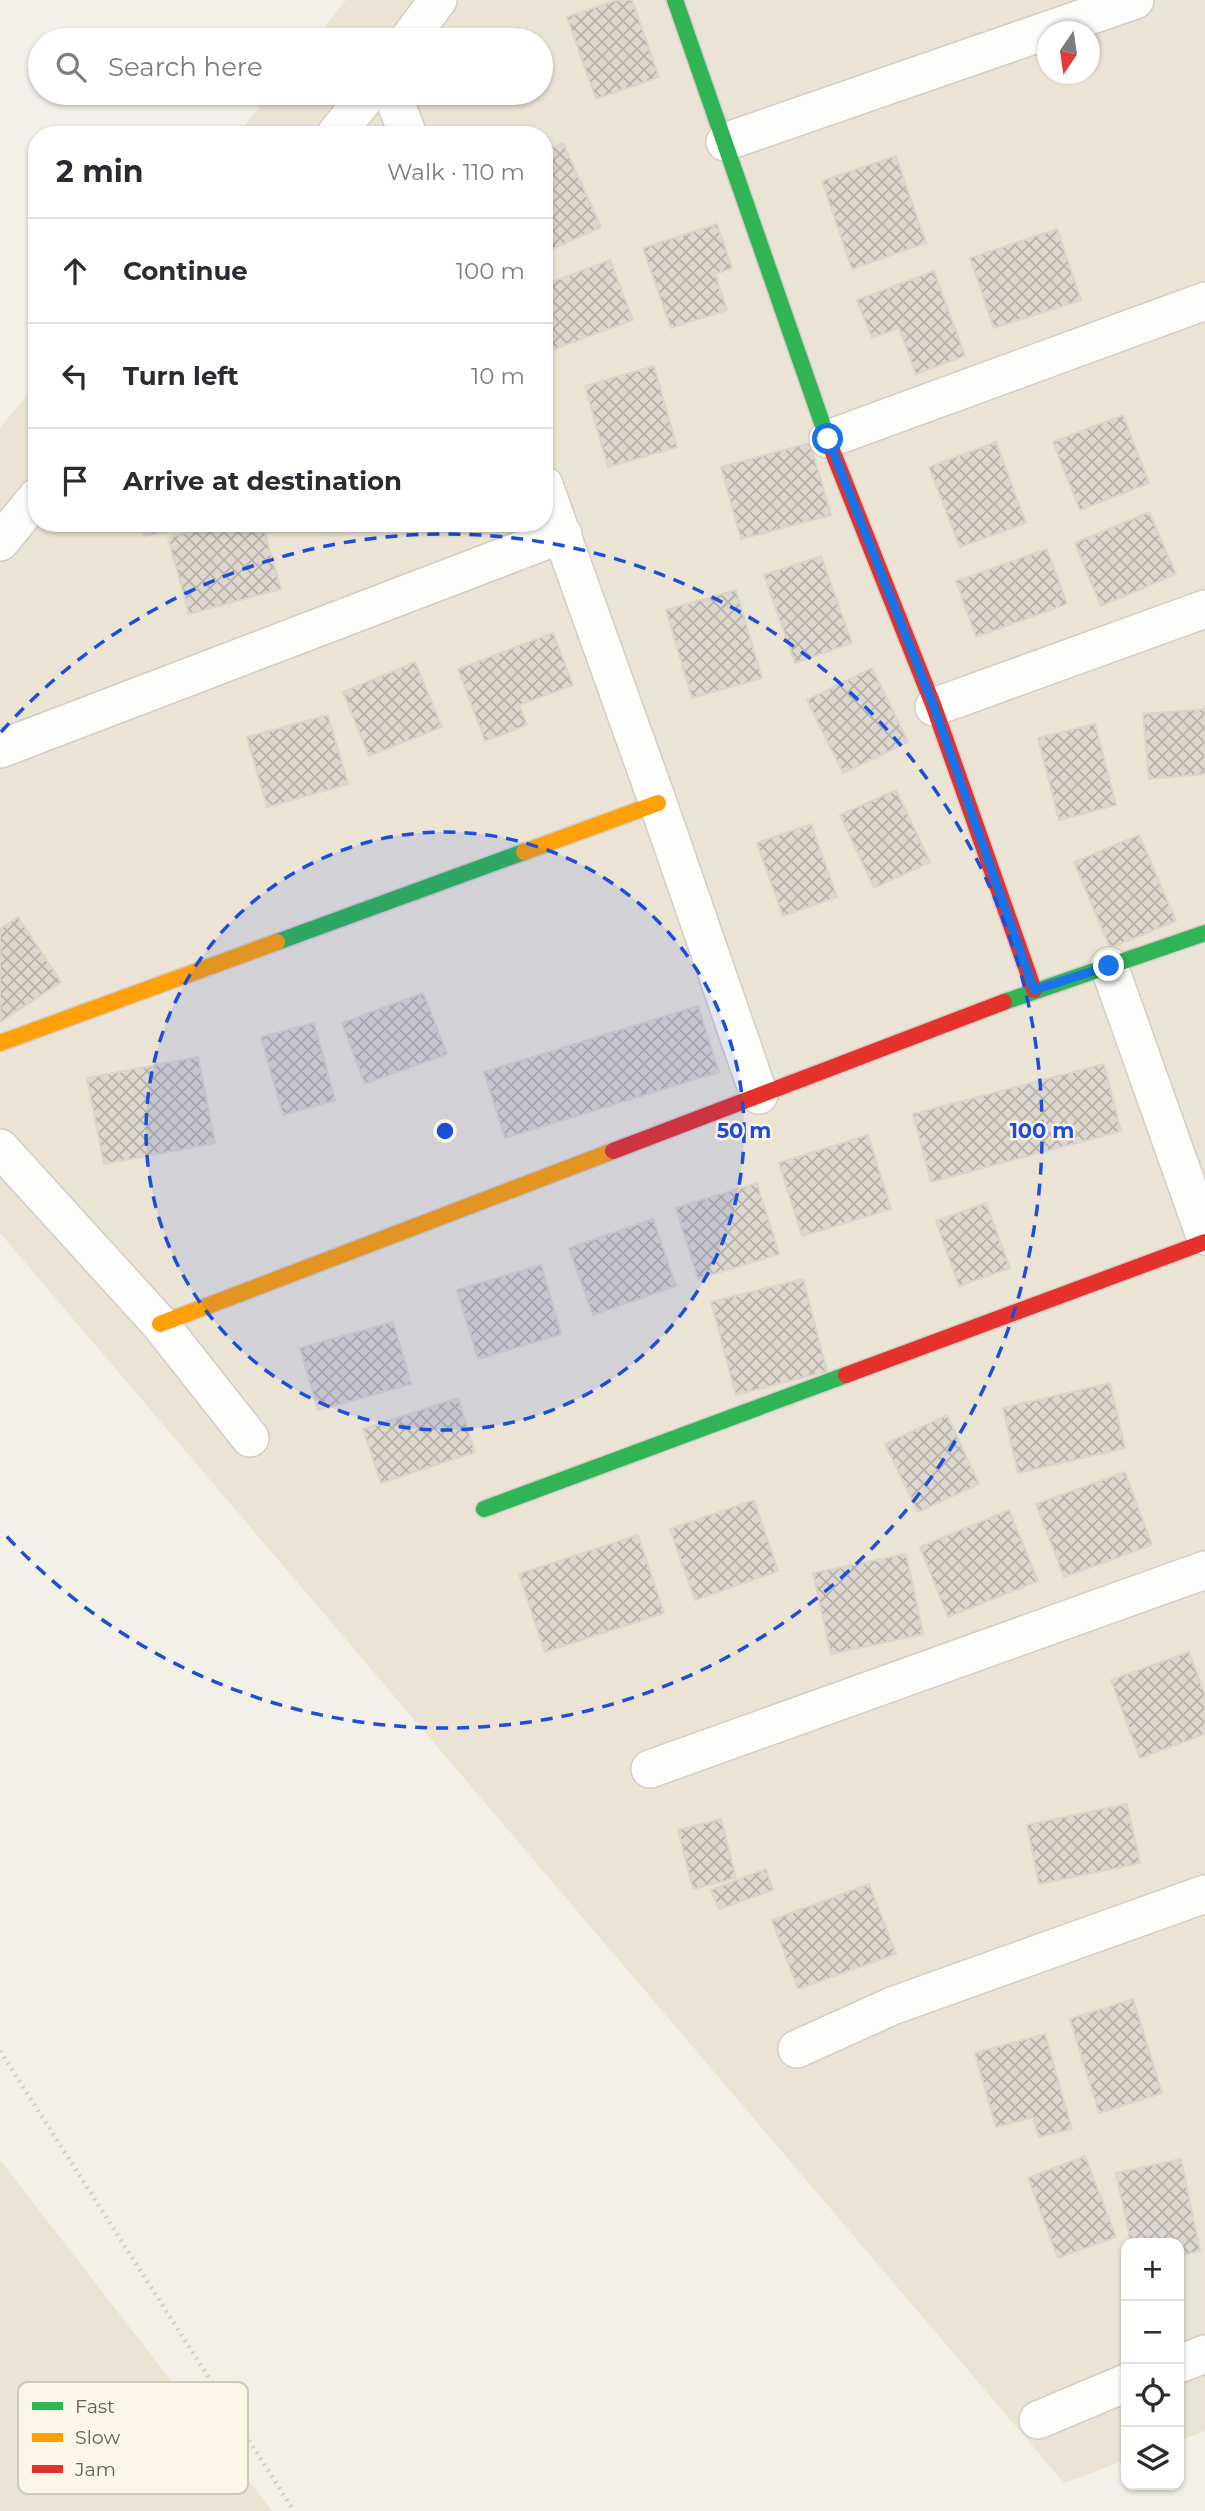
<!DOCTYPE html>
<html lang="en">
<head>
<meta charset="utf-8">
<style>
	:root { --surface:#fff; --page:#f2f2f3; --text:#2b2b33; --muted:#7c7c81; --line:#e1e1e2 }
	body { margin:0; font-family:Montserrat,sans-serif; background:var(--page); color:var(--text) }
	.controls { position:absolute; right:21px; bottom:21px; display:grid; overflow:hidden; border-radius:14px; box-shadow:0 2px 5px #0004 }
	.controls button { width:63px; height:63px; display:grid; place-items:center; padding:0; border:0; border-bottom:2px solid var(--line); background:var(--surface); color:var(--text); font:35px sans-serif }
	.compass { position:absolute; left:1037px; top:21px; width:63px; height:63px; border-radius:50%; background:var(--surface); box-shadow:0 2px 5px #0004; rotate:193deg }
	.stop { position:absolute; width:21px; height:21px; margin:-16px; border:5px solid #1a73e8; border-radius:50%; background:#fff }
	.stop.end { background:#1a73e8; border-color:#fff; box-shadow:0 2px 7px #0008 }
	.list { margin:0; padding:0; list-style:none }
	h2 { display:flex; justify-content:space-between; align-items:center; height:91px; margin:0; padding:0 28px; font-size:30px }
	h2 small { font-size:23px; font-weight:400; color:var(--muted) }
	.list li { display:grid; grid-template-columns:46px 1fr auto; gap:21px; align-items:center; box-sizing:border-box; height:105px; padding:0 28px; border-top:2px solid var(--line) }
	.list b { display:block; font-size:26px; white-space:nowrap }
	.list em { font-size:23px; font-style:normal; color:var(--muted) }
	.icon { flex:none; width:38px; height:38px; fill:none; stroke:currentColor; stroke-width:2; stroke-linecap:round; stroke-linejoin:round }
	.map { position:relative; flex:none; width:1205px; height:2511px; overflow:hidden }
	.search { position:absolute; background:var(--surface); box-shadow:0 2px 5px #0004; left:28px; top:28px; width:525px; height:77px; display:flex; align-items:center; gap:18px; box-sizing:border-box; padding:0 24px; border-radius:38px; color:var(--muted); font-size:26px }
	.panel { position:absolute; background:var(--surface); box-shadow:0 2px 5px #0004; left:28px; top:126px; width:525px; height:406px; border-radius:28px }
	.map>svg:first-child { display:block }
	.residential { fill:#ebe4d5; fill-rule:evenodd }
	.building { fill:url(#building-cross-hatch); stroke:#dbd4ca; stroke-width:2 }
	.lines { fill:none; stroke-linecap:round; stroke-linejoin:round }
	.street-casing { stroke:#d2cdc6; stroke-width:40 }
	.fast-casing { stroke:#d2cdc6; stroke-width:19 }
	.slow-casing { stroke:#d2cdc6; stroke-width:19 }
	.jam-casing { stroke:#d2cdc6; stroke-width:19 }
	.path { stroke:#d4cfc9; stroke-width:4.5; stroke-dasharray:2 5; stroke-linecap:butt }
	.street { stroke:#fdfdfb; stroke-width:37 }
	.fast { stroke:#30b455; stroke-width:16 }
	.slow { stroke:#ff9f0a; stroke-width:16 }
	.jam { stroke:#e5322d; stroke-width:16 }
	.route { stroke:#1a73e8; stroke-width:9 }
	.ring { fill:none; stroke:#1d4ed8; stroke-width:3.5; stroke-dasharray:12 9 }
	.key { fill:#fcf6e7; stroke:#d1c8b8; stroke-width:2 }
	.key-label { font-size:19px; fill:#6c5c4c }
	.centre { fill:#1d4ed8; stroke:#fcf6e7; stroke-width:3.5 }
	.ring-label { font-size:21px; text-anchor:middle; font-weight:bold; fill:#1d4ed8; stroke:#fcf6e7; stroke-width:5; stroke-linejoin:round; paint-order:stroke }
</style>
</head>
<body>
<div class="map">
<svg width="1205" height="2511" viewBox="0 0 1205 2511">
	<defs>
		<pattern id="building-cross-hatch" width="8" height="8" patternUnits="userSpaceOnUse" patternTransform="scale(1.75)"><rect width="8" height="8" fill="#ddd7ce"/><path d="M0 0l8 8M0 8l8-8" fill="none" stroke="#b7b2a9"/></pattern>
	</defs>
	<rect width="100%" height="100%" fill="#f3f0e7"/>
	<path class="residential" d="M346,0H1205V2431L1179,2441V2243H1126V2460L1064,2483L0,1233V428L37,383V523H544V135H237L271,93H541V40H314ZM1048,32H1090V74H1048Z
		M0,2160L272,2511H0Z"/>
	<path class="building" d="M617,0H632L659,77L596,99L567,17Z
		M563,143L601,227L544,253V151Z
		M896,156L926,243L852,269L822,181Z
		M717,224L732,268L715,274L727,310L671,328L643,248Z
		M1057,229L1081,300L994,328L970,258Z
		M610,260L633,320L549,351L544,339V285Z
		M934,271L965,356L916,374L899,328L872,338L857,300Z
		M654,366L677,447L608,467L585,386Z
		M1123,415L1149,483L1080,510L1053,442Z
		M996,442L1026,523L960,547L929,467Z
		M810,443L831,515L741,539L721,467Z
		M1149,512L1176,574L1101,606L1075,543Z
		M142,523H174L175,530L144,536Z
		M222,523H262L281,589L189,614L168,538Z
		M1047,549L1067,604L976,637L956,581Z
		M821,556L852,643L795,663L764,575Z
		M736,590L762,678L692,698L666,610Z
		M553,633L573,685L519,705L527,725L485,741L458,669Z
		M415,662L442,727L369,756L343,692Z
		M872,668L908,742L843,773L807,700Z
		M1205,709V774L1149,779L1143,714Z
		M328,715L348,784L267,807L247,737Z
		M1095,724L1116,805L1059,820L1038,738Z
		M896,790L930,862L874,888L840,815Z
		M811,824L837,897L783,916L757,843Z
		M1139,835L1176,921L1110,948L1074,862Z
		M18,917L61,982L0,1022V929Z
		M423,993L447,1054L365,1084L342,1023Z
		M698,1006L719,1072L505,1138L484,1072Z
		M314,1023L335,1100L283,1115L261,1037Z
		M198,1057L215,1143L104,1164L87,1078Z
		M1104,1064L1121,1131L931,1182L913,1114Z
		M868,1135L891,1209L802,1236L779,1163Z
		M757,1183L779,1254L698,1279L676,1208Z
		M986,1203L1010,1268L959,1286L936,1221Z
		M653,1219L676,1286L593,1315L569,1248Z
		M541,1265L561,1334L478,1359L457,1290Z
		M803,1279L827,1371L736,1395L711,1302Z
		M393,1322L411,1384L318,1410L300,1348Z
		M1110,1383L1125,1448L1018,1473L1003,1408Z
		M458,1398L475,1452L381,1483L363,1429Z
		M947,1415L979,1484L918,1512L885,1444Z
		M1125,1472L1152,1545L1064,1577L1036,1504Z
		M754,1500L778,1571L695,1600L670,1529Z
		M1009,1510L1038,1581L948,1617L920,1547Z
		M638,1535L664,1613L545,1652L519,1574Z
		M906,1554L923,1634L831,1654L813,1573Z
		M1189,1652L1205,1695V1734L1140,1758L1111,1680Z
		M1127,1804L1140,1863L1039,1884L1027,1825Z
		M721,1819L736,1878L693,1889L678,1830Z
		M766,1869L773,1890L719,1909L711,1890Z
		M869,1884L896,1954L798,1989L772,1920Z
		M1133,1999L1162,2093L1099,2113L1070,2019Z
		M1045,2034L1072,2129L1039,2137L1033,2117L996,2127L975,2053Z
		M1085,2156L1116,2237L1058,2258L1028,2178Z
		M1181,2159L1200,2251L1179,2256V2243H1131L1116,2173Z"/>
	<g class="lines">
		<defs>
			<path id="street" d="M408,40L438,0
				M392,93L408,135
				M335,135L369,93
				M725,142L1135,0
				M828,439L1205,301
				M544,485L658,803L759,1095
				M0,542L37,497
				M934,707L1205,609
				M0,749L563,534
				M1109,966L1205,1236
				M0,1148L160,1324L250,1438
				M650,1769L1205,1570
				M797,2049L892,2006L1205,1894
				M1179,2364L1205,2354
				M1038,2420L1126,2383"/>
			<path id="fast" d="M675,0L828,440
				M277,942L524,852
				M1004,1002L1205,933
				M484,1509L846,1375"/>
			<path id="slow" d="M524,852L658,803
				M0,1043L277,942
				M160,1324L613,1151"/>
			<path id="jam" d="M828,440L934,707L1034,990
				M613,1151L1004,1002
				M846,1375L1205,1242"/>
		</defs>
		<use href="#street" class="street-casing"/>
		<use href="#fast" class="fast-casing"/>
		<use href="#slow" class="slow-casing"/>
		<use href="#jam" class="jam-casing"/>
		<path class="path" d="M0,2051L294,2511"/>
		<use href="#street" class="street"/>
		<use href="#fast" class="fast"/>
		<use href="#slow" class="slow"/>
		<use href="#jam" class="jam"/>
	</g>
	<g class="lines">
		<path class="route" d="M828,439L934,707L1034,990L1109,966"/>
	</g>
	<circle cx="445" cy="1131" r="299" fill="#1d4ed8" fill-opacity=".12"/>
	<g class="ring">
		<circle cx="445" cy="1131" r="299"/>
		<path d="M1 732A597 597 0 1 1 1 1530"/>
	</g>
	<rect x="18" y="2382" width="230" height="112" rx="10" class="key"/>
	<rect x="32" y="2402" width="31" height="8" fill="#30b455"/>
	<rect x="32" y="2433" width="31" height="9" fill="#ff9f0a"/>
	<rect x="32" y="2465" width="31" height="8" fill="#e5322d"/>
	<g class="key-label">
		<text x="75" y="2413">Fast</text>
		<text x="75" y="2444">Slow</text>
		<text x="75" y="2476">Jam</text>
	</g>
	<circle cx="445" cy="1131" r="10" class="centre"/>
	<g class="ring-label">
		<text x="744" y="1138">50 m</text>
		<text x="1042" y="1138">100 m</text>
	</g>
</svg>
<div class="controls">
<button>+</button>
<button>−</button>
<button><svg class="icon" aria-label="locate" viewBox="0 0 24 24"><circle cx="12" cy="12" r="6"/><path d="M12 2v4M12 18v4M2 12h4M18 12h4"/></svg></button>
<button><svg class="icon" aria-label="layers" viewBox="0 0 24 24"><path d="M12 4l9 5-9 5-9-5zM3 14l9 5 9-5"/></svg></button>
</div>
<svg class="compass" viewBox="-18 -18 36 36"><path d="M0-13l5 13h-10z" fill="#e53935"/><path d="M0 13l5-13h-10z" fill="#7c7c81"/></svg>
<div class="stop" style="left:828px;top:439px"></div>
<div class="stop end" style="left:1109px;top:966px"></div>
<div class="search"><svg class="icon" aria-label="search" viewBox="0 0 24 24"><circle cx="10" cy="10" r="6"/><path d="M15 15l6 6"/></svg>Search here</div>
<section class="panel">
<h2>2 min<small>Walk · 110 m</small></h2>
<ul class="list">
<li><svg class="icon" aria-label="ahead" viewBox="0 0 24 24"><path d="M12 20V5M6 11l6-6 6 6"/></svg><div><b>Continue</b></div><em>100 m</em></li>
<li><svg class="icon" aria-label="left" viewBox="0 0 24 24"><path d="M17 20v-9H6M10 6l-5 5 5 5"/></svg><div><b>Turn left</b></div><em>10 m</em></li>
<li><svg class="icon" aria-label="arrive" viewBox="0 0 24 24"><path d="M6 21V4h12l-3 4 3 4H6"/></svg><div><b>Arrive at destination</b></div></li>
</ul>
</section>
</div>
</body>
</html>
